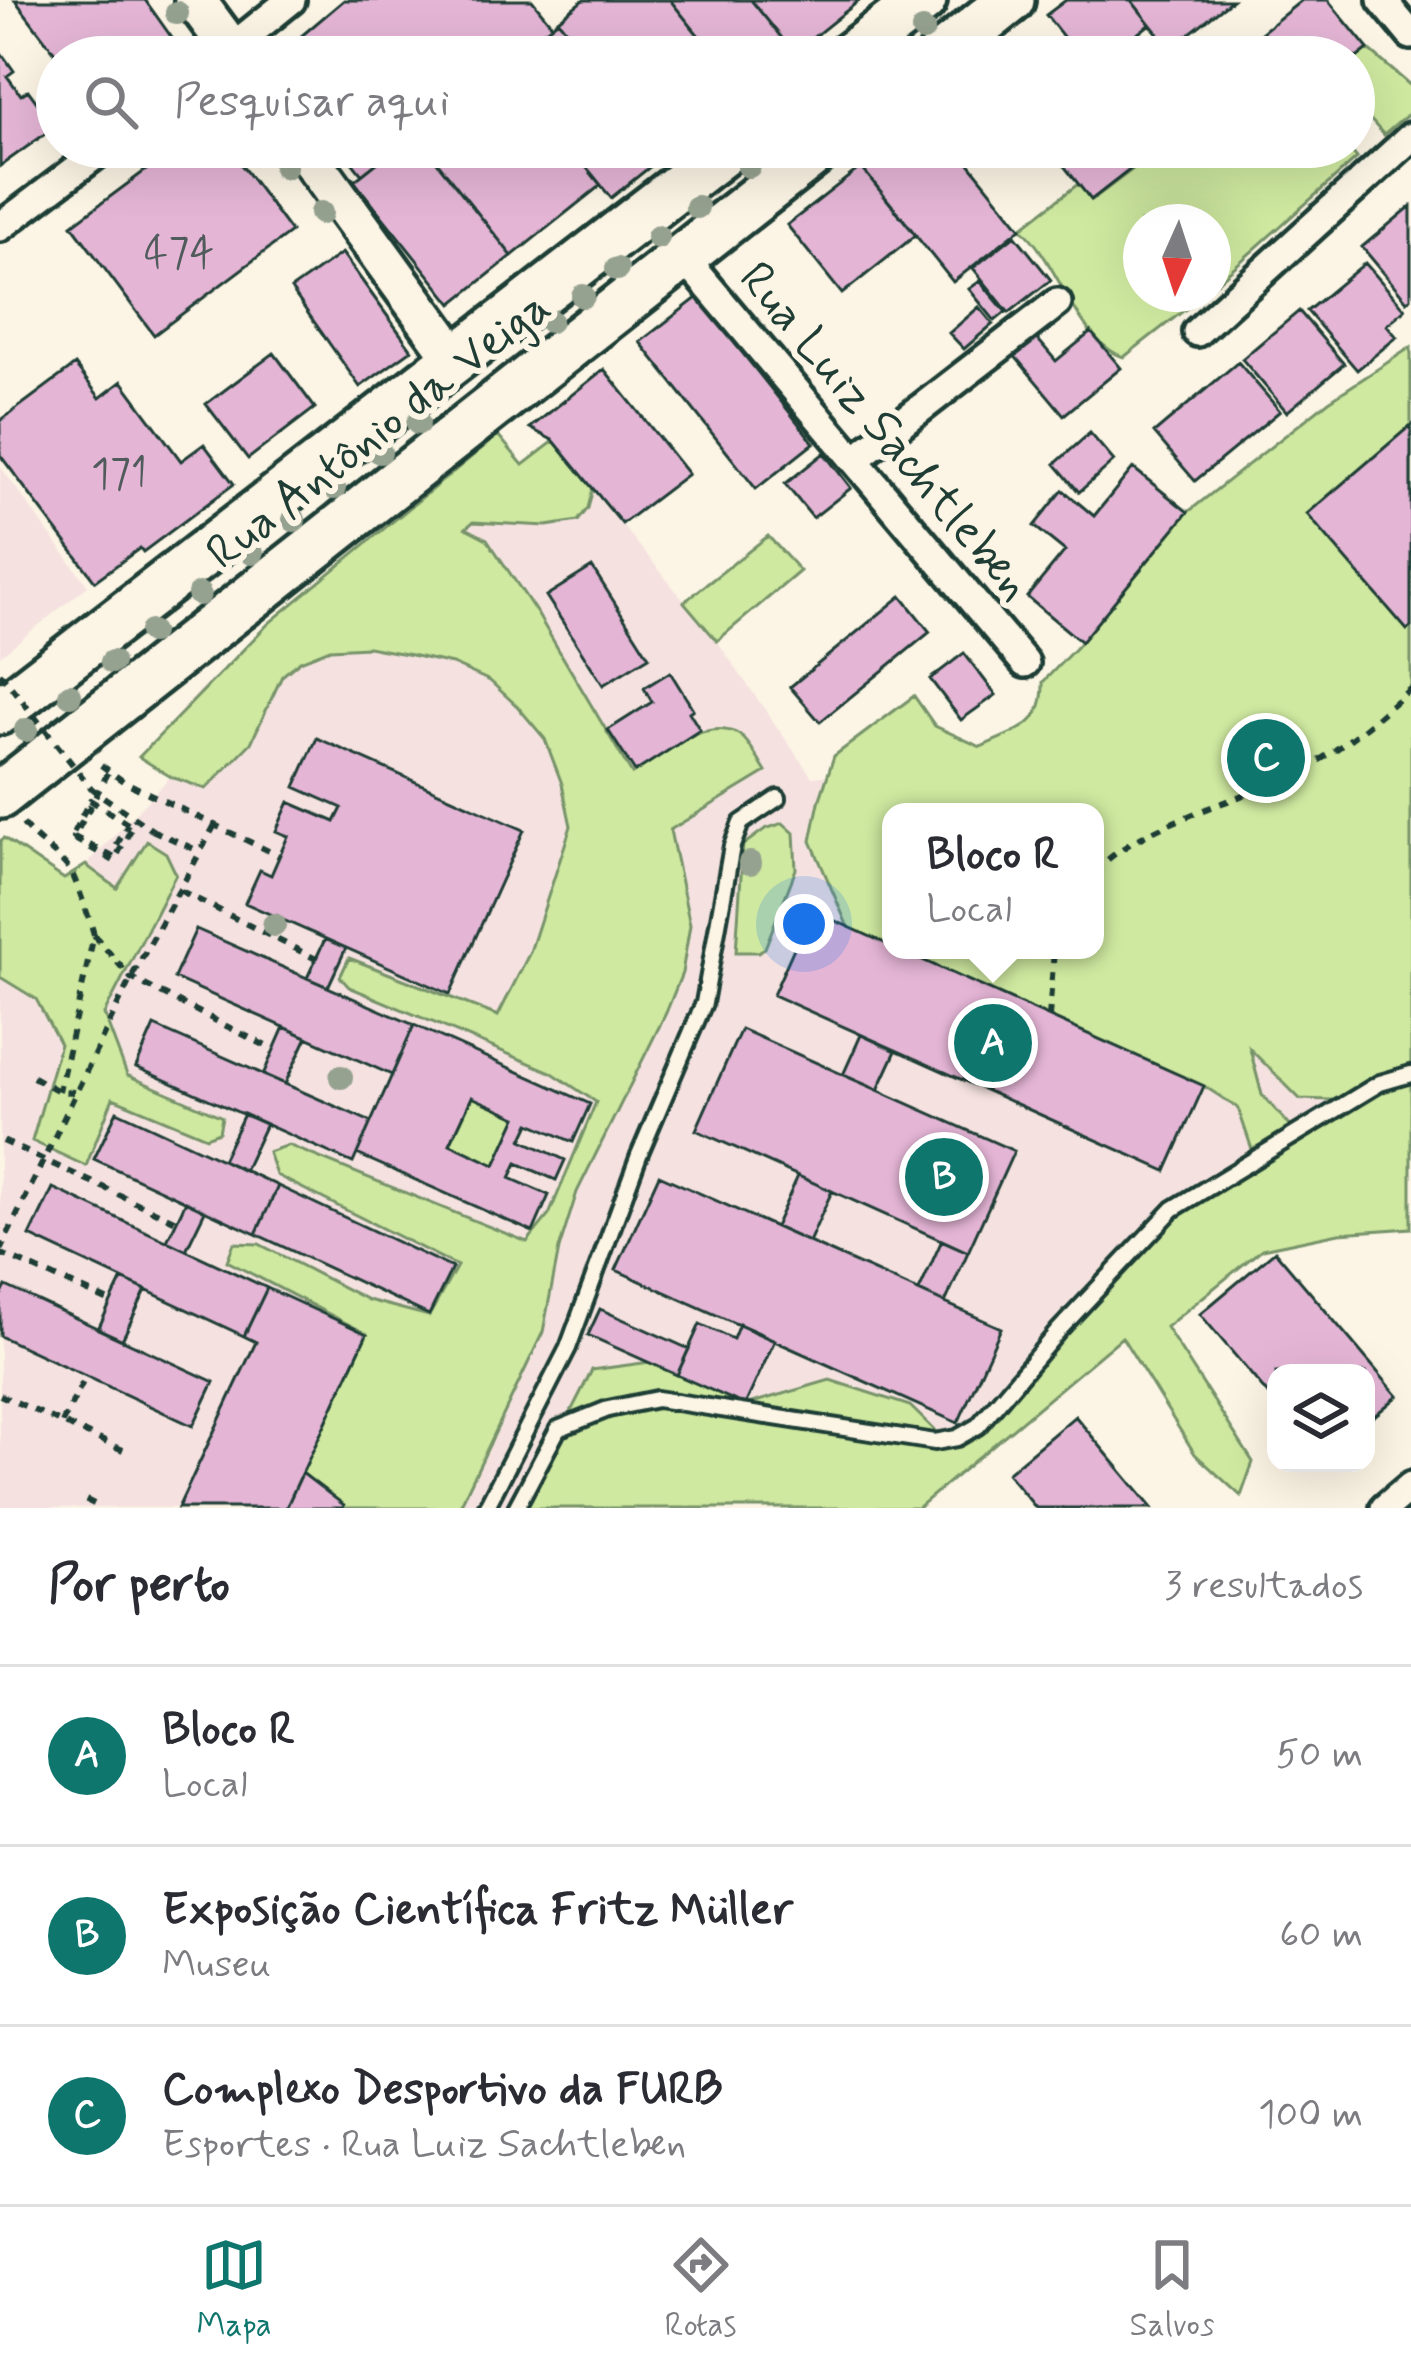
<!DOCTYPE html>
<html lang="pt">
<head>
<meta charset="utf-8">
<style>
	:root { --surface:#fff; --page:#f2f2f3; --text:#2b2b33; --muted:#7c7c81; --line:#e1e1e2; --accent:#0f766e }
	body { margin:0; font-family:Mynerve,sans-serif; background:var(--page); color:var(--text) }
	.controls { position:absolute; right:36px; bottom:36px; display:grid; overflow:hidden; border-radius:24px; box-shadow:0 12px 48px #0002 }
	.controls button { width:108px; height:108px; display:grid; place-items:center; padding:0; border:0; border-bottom:3px solid var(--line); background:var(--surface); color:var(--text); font:60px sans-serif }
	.compass { position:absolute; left:1123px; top:204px; width:108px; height:108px; border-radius:50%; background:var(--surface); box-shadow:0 12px 48px #0002; rotate:183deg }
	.you { position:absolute; left:804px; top:924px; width:42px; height:42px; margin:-30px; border:9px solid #fff; border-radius:50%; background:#1a73e8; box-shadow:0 0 0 18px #1a73e833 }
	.badge { display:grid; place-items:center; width:78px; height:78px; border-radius:50%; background:var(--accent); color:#fff; font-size:39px; font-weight:700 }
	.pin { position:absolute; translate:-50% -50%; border:6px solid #fff; box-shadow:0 3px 12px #0006 }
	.popup { position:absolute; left:882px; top:803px; width:222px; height:156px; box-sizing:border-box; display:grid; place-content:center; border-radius:24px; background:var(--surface); filter:drop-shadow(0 3px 9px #0005); font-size:39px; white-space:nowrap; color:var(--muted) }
	.popup b { font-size:45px; color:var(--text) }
	.popup::after { content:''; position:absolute; left:50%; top:100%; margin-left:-24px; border:24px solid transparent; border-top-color:var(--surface) }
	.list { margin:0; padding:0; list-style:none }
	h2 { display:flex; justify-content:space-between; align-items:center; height:156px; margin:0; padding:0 48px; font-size:51px }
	h2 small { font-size:39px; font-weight:400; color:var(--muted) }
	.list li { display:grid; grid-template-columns:78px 1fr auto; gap:36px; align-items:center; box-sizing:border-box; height:180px; padding:0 48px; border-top:3px solid var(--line) }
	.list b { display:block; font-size:45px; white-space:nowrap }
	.list p { margin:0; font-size:39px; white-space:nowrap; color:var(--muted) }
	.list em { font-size:39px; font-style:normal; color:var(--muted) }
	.icon { flex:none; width:66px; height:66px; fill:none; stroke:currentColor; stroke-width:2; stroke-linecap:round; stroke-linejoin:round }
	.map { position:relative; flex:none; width:1411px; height:1508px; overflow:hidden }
	.search { position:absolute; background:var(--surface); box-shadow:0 12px 48px #0002; left:36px; right:36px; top:36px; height:132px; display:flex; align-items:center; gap:30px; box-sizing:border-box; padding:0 42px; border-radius:66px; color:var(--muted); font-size:45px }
	.sheet { height:696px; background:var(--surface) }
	nav { display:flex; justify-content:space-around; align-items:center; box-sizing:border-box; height:168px; border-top:3px solid var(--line); background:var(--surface); font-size:33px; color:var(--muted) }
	nav a { display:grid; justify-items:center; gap:6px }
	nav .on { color:var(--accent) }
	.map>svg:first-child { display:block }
	.built { fill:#f5e2e0; fill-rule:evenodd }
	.green { fill:#cfe9a0; stroke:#77936a; stroke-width:3; fill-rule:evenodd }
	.building { fill:#e5b5d6; stroke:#1f3d34; stroke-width:3; fill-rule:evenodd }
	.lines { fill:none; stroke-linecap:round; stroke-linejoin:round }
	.lane-casing { stroke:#1f3d34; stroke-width:22 }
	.street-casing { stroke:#1f3d34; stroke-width:36 }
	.secondary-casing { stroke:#1f3d34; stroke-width:48 }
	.primary-casing { stroke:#1f3d34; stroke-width:54 }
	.path { stroke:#1f3d34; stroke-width:6; stroke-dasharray:9 9; stroke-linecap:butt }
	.lane { stroke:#fcf5e5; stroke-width:14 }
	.street { stroke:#fcf5e5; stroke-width:27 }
	.secondary { stroke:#fcf5e5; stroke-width:39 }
	.primary { stroke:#fcf5e5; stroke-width:45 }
	.path-bridge { stroke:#1f3d34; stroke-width:6; stroke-dasharray:9 9; stroke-linecap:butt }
	.tree { fill:#96a290 }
	.labels { text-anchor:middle; stroke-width:12; stroke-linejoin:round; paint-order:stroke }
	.number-label { font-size:42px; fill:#505b5c }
	.street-label { font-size:48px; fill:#1f3d34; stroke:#fcf5e5 }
</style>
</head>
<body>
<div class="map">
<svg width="1411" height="1508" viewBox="0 0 1411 1508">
	<rect width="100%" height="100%" fill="#fcf5e5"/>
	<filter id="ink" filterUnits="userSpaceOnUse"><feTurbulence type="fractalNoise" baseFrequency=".00833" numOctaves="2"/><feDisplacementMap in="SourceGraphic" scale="24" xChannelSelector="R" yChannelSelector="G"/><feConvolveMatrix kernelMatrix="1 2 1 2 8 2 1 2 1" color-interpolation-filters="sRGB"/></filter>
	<g filter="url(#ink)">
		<path class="built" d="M498,435L523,465L554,441L717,641L812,777L1019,754L1062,727L1383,1115L918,1508H0V841L4,838L64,879L86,865L170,777L139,757L202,688L313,585ZM891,812H1095V950H891Z
			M0,466L88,586L0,656Z"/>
		<path class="green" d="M1368,49L1411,86V112L1384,135L1368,117L1354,129V60Z
			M1162,147H1348L1357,158L1213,286V222H1141V294H1205L1124,357C1077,342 1059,262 1021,228L1078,184L1092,200Z
			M1411,347V1228L1339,1233L1262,1249L1166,1327L1253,1462L1241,1496L1195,1454L1122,1337L918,1508H522L592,1370L650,1362L745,1405L830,1380L910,1406L949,1444L960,1445L974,1439L1174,1214L1257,1164L1238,1108L1204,1086L900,950H1095V812H891V946L848,927L811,841L819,802L834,756L914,696L935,726L981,747C1017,729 1044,728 1043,682L1081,642L1188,512L1329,401ZM1250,1049L1300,1099L1362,1101L1303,1140L1262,1095Z
			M498,435L523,465L554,441L593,488L588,508L578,521L547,526L473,522L466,528L487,539L538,615L632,774C659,755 701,718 736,733C749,739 758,760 766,772L670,830L690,925L682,973L666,1013L577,1192L559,1249L543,1332L459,1508H343L302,1473L367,1334L227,1261L234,1243L259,1244L368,1300L429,1316L457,1266L276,1175L268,1152L288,1145L527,1242L549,1215L596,1102L551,1072L349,987L340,977L349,958L498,1016L530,952L571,826L562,784L545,739L518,707L490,681L452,664L411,655L368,647L330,649L300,661L282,676L251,743L206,789L171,777L139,757L269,623Z
			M768,536L800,571L717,641L684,602Z
			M783,823L794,833L796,869L765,948L758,952H736L743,845L765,829Z
			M4,838L64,879L86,865L117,888L147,841L166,853L176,874L104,1014L127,1075L222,1117L219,1132L206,1137L113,1098L86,1166L32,1141L60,1044L36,999L0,977V841Z
			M472,1097L517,1117L495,1165L450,1144Z"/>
		<path class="building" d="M15,0H145L172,38L173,50L169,57H58Z
			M344,0H532L552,25L511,57H282L287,48Z
			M583,0H670L716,57H588L558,20Z
			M670,0H751L794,53L788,57H716Z
			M751,0H860L794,53Z
			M1066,0H1131L1150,24L1108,57H1079L1046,15Z
			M1131,0H1232L1170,49Z
			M1302,0H1328L1368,49L1354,60V57H1231Z
			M558,20L588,57H511L552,25Z
			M0,51L14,71L7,76L21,95L28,90L55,127L0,166Z
			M177,147H228L291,232L154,335L72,225Z
			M340,147H397L362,175Z
			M397,147H425L512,256L452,304L354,181Z
			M425,147H570L601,185L512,256Z
			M570,147H660L666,154L611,198Z
			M887,147H956L1021,228L953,282L861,167Z
			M1049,147H1151L1154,151L1091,200Z
			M861,167L916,235L842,294L787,225Z
			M1411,206V298L1407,301L1362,247Z
			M1015,235L1051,280L1009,313L973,268Z
			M342,253L412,350L360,387L291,289Z
			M1365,263L1405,309L1387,325L1397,337L1357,370L1307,311Z
			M980,281L1006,312L995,321L969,289Z
			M698,297L814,443L756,489L640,342Z
			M979,307L993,324L964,349L949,333Z
			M1299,311L1344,364L1287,412L1242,359Z
			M1091,332L1121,368L1064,415L1013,354L1035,336L1056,361Z
			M274,353L315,408L248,459L206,404Z
			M1238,362L1280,411L1195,481L1154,433Z
			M75,365L100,398L122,381L181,461L204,444L234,484L143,552L140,548L95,581L0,455V421Z
			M604,369L688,474L622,524L554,441L530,428Z
			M1411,425V627L1407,630L1307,514Z
			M1090,433L1114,461L1079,492L1055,464Z
			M824,453L851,488L813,518L785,484Z
			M1133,468L1188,512L1081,642L1027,597L1065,551L1034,526L1063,490L1094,516Z
			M592,567L649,657L603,685L546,596Z
			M901,596L930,632L820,722L790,687Z
			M964,653L996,695L961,720L930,679Z
			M670,672L693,709L689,712L700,730L635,772L608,730L652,702L644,688Z
			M317,738L524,830L450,994L245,903L260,870L271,875L288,836L276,831L289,802L335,822L342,808L295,787Z
			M811,910L891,946V950H900L1204,1086L1166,1171L773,995Z
			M196,929L414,1025L392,1075L174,978Z
			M325,939L346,948L328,987L307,978Z
			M414,1025L590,1104L573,1142L530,1123L522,1140L565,1160L556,1180L517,1163L510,1178L549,1195L533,1232L357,1154ZM472,1097L517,1117L495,1165L450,1144Z
			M154,1026L371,1122L353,1163L136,1067Z
			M284,1027L307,1037L285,1084L263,1075Z
			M741,1029L1014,1151L968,1252L696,1130Z
			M861,1035L896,1051L878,1090L843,1075Z
			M117,1111L278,1186L256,1234L94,1159Z
			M244,1114L266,1124L244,1171L222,1160Z
			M659,1175L1001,1328L958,1423L616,1270Z
			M798,1176L832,1191L809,1242L775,1227Z
			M278,1186L452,1268L429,1315L256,1234Z
			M53,1188L267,1288L244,1336L30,1236Z
			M186,1201L205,1211L186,1250L167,1241Z
			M942,1240L968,1252L945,1303L919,1291Z
			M1275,1251L1398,1396L1366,1423V1373H1276V1404L1200,1314Z
			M122,1279L146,1290L122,1340L98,1329Z
			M6,1286L214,1382L193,1426L0,1336V1298Z
			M267,1288L367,1334L286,1508H178L256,1342L244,1336Z
			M600,1309L689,1349L677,1375L588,1335Z
			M700,1324L733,1339L739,1324L775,1340L745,1405L677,1375Z
			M1075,1416L1152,1508H1036L1007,1473Z
			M302,1473L344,1505L343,1508H286Z"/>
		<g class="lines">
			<defs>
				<path id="lane" d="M486,1508L568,1348L639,1155L704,1003L732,846L741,823L778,798
					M516,1508L558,1429L608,1409L657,1399L935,1442L957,1438L978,1426L1059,1330L1173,1209L1380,1083L1411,1074"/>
				<path id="street" d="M1382,0L1411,35
					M220,57L291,0
					M0,227L106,147
					M681,254L1025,663
					M1197,332L1411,137
					M854,460L1057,303
					M1385,1508L1411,1486"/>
				<path id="secondary" d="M195,0L237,57
					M302,147L454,357"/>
				<path id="primary" d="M848,57L923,0
					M940,57L1011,0
					M0,711L730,147
					M0,795L822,147"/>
			</defs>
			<use href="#lane" class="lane-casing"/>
			<use href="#street" class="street-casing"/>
			<use href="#secondary" class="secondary-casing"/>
			<use href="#primary" class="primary-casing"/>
			<path class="path" d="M101,765L123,781L279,856
				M108,773L74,837L111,856L128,824
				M23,824C36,842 59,854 71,872C75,877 92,926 94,935L59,1091
				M152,830L201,852
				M1095,872C1138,823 1241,802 1300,771C1340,751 1378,717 1411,688
				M181,891L316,959
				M94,935L131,978L274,1050
				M1049,1017L1054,950
				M33,1077L59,1091L74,1092
				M3,1141L176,1221
				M0,1251L131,978L216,823
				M0,1253L111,1302
				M0,1395L123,1450
				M62,1423L86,1376
				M86,1500L96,1505"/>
			<use href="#lane" class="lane"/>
			<use href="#street" class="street"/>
			<use href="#secondary" class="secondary"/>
			<use href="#primary" class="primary"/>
			<path class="path-bridge" d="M0,673L92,789L152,830
				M128,824L90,800L71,837L114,861L136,820"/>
		</g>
		<g class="tree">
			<circle cx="177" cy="13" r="12"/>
			<circle cx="923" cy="30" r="12"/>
			<circle cx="749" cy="166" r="12"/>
			<circle cx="285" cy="167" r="12"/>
			<circle cx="697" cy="207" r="12"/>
			<circle cx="321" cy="213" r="12"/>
			<circle cx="658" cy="237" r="12"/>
			<circle cx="617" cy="269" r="12"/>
			<circle cx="583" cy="296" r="12"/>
			<circle cx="550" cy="321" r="12"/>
			<circle cx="418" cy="423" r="12"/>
			<circle cx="380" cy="452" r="12"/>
			<circle cx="334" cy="488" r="12"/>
			<circle cx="294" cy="520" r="12"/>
			<circle cx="252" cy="553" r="12"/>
			<circle cx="199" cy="594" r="12"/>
			<circle cx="151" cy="632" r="12"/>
			<circle cx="112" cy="662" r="12"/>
			<circle cx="70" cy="695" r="12"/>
			<circle cx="26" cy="730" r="12"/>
			<circle cx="750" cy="863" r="12"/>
			<circle cx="274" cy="925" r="12"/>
			<circle cx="341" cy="1077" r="12"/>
		</g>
	</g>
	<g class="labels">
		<g class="number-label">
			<text x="179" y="266">474</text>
			<text x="119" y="487">171</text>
		</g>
		<g class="street-label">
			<text transform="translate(377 428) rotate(-38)" y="17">Rua Antônio da Veiga</text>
			<text transform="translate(887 430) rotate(50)" y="17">Rua Luiz Sachtleben</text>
		</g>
	</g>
</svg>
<div class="controls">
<button><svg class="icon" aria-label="layers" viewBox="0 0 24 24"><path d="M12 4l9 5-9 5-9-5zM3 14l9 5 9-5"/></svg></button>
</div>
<svg class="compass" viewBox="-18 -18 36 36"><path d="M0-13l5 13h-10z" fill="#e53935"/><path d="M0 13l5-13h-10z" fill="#7c7c81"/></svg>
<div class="you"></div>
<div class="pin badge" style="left:993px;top:1043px">A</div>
<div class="popup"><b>Bloco R</b>Local</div>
<div class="pin badge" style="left:944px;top:1177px">B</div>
<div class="pin badge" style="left:1266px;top:758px">C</div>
<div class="search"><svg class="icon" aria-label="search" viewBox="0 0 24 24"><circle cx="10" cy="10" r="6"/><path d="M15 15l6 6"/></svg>Pesquisar aqui</div>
</div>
<section class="sheet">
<h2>Por perto<small>3 resultados</small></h2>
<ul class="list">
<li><span class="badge">A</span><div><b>Bloco R</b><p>Local</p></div><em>50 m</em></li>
<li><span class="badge">B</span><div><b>Exposição Científica Fritz Müller</b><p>Museu</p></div><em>60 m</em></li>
<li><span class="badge">C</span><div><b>Complexo Desportivo da FURB</b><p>Esportes · Rua Luiz Sachtleben</p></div><em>100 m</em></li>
</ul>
</section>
<nav>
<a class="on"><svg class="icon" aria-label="map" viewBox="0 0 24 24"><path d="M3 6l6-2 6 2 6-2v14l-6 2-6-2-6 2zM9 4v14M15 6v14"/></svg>Mapa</a>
<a><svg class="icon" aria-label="directions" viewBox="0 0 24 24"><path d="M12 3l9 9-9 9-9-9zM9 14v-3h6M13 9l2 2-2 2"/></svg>Rotas</a>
<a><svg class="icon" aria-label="saved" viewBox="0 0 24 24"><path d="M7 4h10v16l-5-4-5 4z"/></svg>Salvos</a>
</nav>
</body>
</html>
